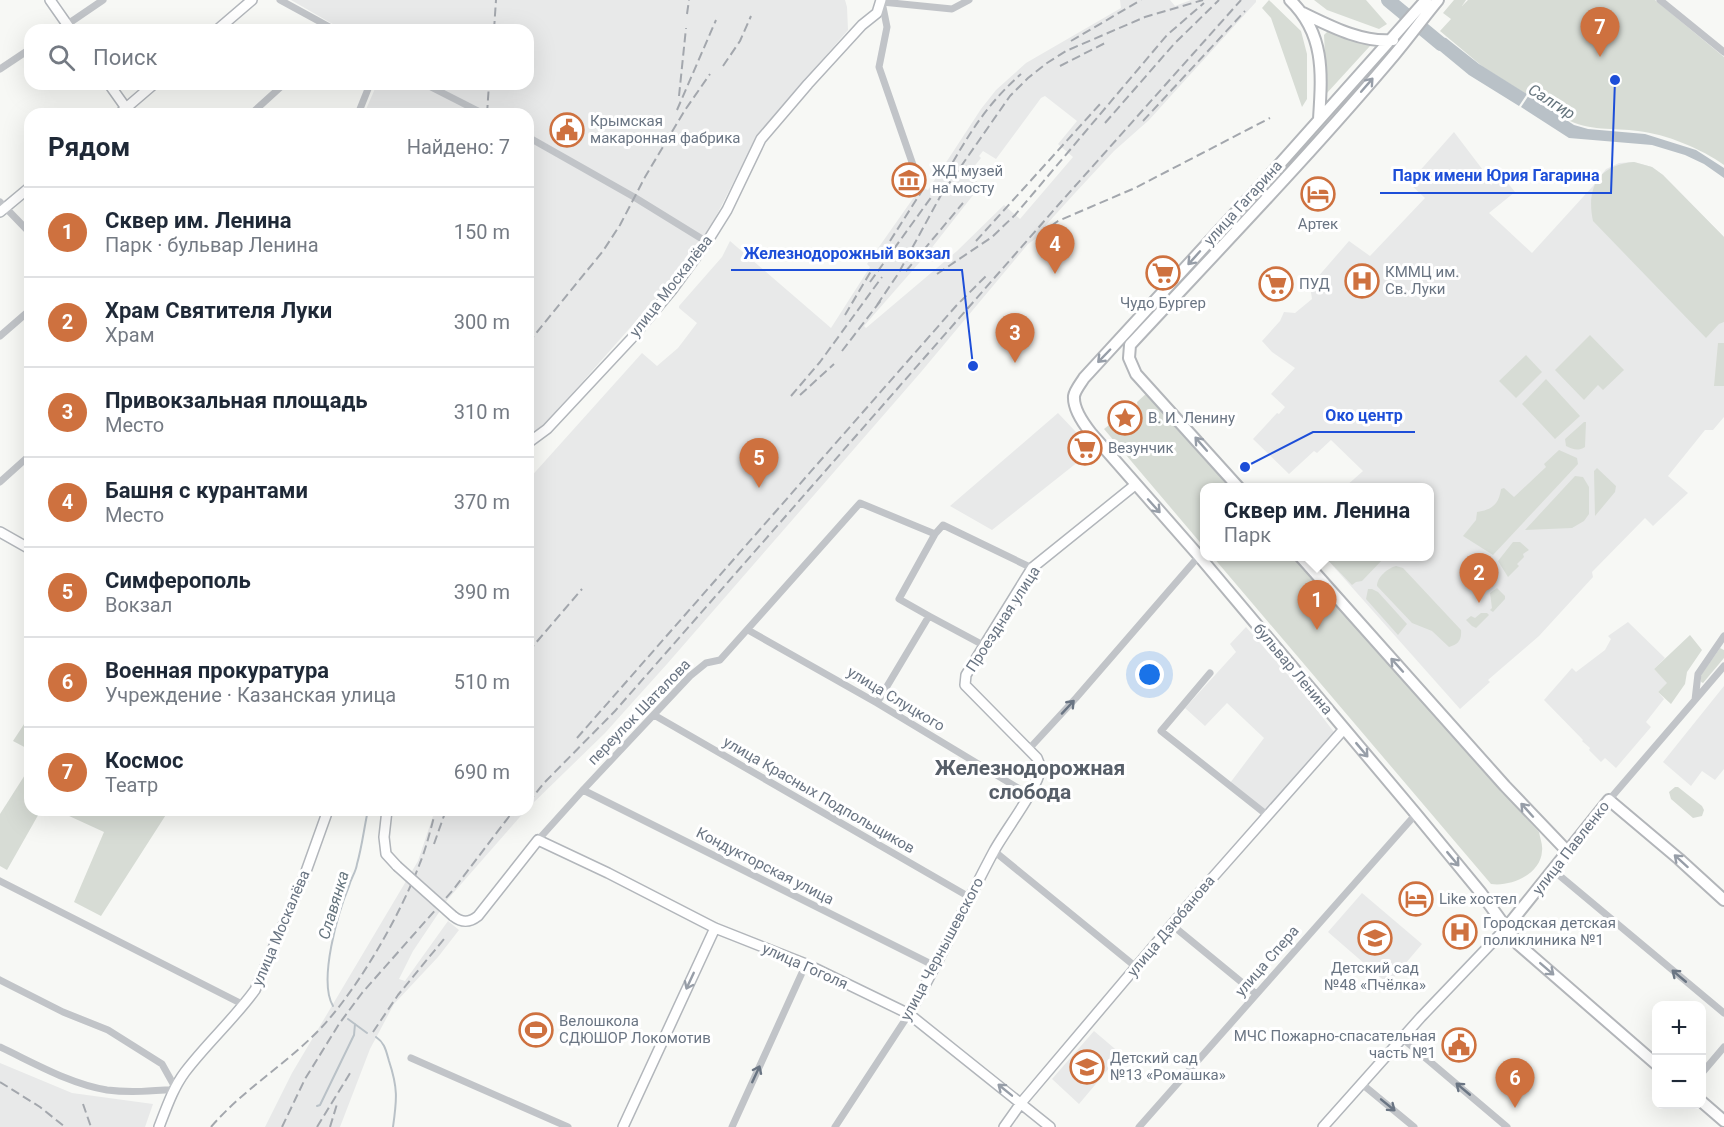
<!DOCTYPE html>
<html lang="ru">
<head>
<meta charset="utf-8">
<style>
	:root { --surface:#fff; --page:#f6f6f7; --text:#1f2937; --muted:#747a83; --line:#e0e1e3; --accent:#ce713f }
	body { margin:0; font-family:Roboto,sans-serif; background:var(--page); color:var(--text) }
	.controls { position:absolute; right:18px; bottom:18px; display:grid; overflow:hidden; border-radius:12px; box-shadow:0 6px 24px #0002 }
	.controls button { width:54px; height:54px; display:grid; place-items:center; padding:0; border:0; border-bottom:2px solid var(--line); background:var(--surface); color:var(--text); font:30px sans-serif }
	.you { position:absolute; left:1150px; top:675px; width:21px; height:21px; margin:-15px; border:4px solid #fff; border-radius:50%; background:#1a73e8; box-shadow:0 0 0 9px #1a73e833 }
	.badge { display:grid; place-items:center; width:39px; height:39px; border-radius:50%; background:var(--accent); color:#fff; font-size:20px; font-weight:700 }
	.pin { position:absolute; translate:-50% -50px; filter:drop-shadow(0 2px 3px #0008) }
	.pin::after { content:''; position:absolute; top:32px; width:21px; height:18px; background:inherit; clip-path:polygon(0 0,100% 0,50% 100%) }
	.popup { position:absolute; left:1200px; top:483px; width:234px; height:78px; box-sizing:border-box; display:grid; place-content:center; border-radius:12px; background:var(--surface); filter:drop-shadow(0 2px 4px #0005); font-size:20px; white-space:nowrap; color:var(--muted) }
	.popup b { font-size:22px; color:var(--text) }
	.popup::after { content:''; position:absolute; left:50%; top:100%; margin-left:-12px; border:12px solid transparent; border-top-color:var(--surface) }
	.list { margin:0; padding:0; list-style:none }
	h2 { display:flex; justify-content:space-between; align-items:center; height:78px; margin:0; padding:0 24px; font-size:26px }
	h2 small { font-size:20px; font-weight:400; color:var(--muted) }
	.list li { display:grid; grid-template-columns:39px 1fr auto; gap:18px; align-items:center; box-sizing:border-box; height:90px; padding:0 24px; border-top:2px solid var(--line) }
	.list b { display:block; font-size:22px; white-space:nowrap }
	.list p { margin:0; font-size:20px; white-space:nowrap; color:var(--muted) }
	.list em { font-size:20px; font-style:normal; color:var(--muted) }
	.icon { flex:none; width:33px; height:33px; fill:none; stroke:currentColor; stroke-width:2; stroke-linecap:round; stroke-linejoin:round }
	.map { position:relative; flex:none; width:1724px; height:1127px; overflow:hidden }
	.search { position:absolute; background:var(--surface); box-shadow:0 6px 24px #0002; left:24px; top:24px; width:510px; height:66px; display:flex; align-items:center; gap:15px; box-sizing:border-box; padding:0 21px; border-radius:18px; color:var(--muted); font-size:22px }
	.panel { position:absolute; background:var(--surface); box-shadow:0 6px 24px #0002; left:24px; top:108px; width:510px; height:708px; border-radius:18px }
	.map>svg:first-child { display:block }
	.built { fill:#e8e9e9; fill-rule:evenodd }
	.green { fill:#d7dcd5 }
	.water { fill:#b9c1c7 }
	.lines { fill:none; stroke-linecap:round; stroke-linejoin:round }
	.stream { stroke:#b9c1c7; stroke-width:2 }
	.river { stroke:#b9c1c7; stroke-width:14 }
	.secondary-casing { stroke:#b2b6bb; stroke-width:12 }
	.primary-casing { stroke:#b3b6ba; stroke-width:14 }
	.street { stroke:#c1c4c8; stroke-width:7 }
	.secondary { stroke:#fff; stroke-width:9 }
	.primary { stroke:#fff; stroke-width:10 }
	.rail { stroke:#a3a7ad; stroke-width:2; stroke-dasharray:9 4.5; stroke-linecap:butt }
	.secondary-bridge-casing { stroke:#b2b6bb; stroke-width:12; stroke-linecap:butt }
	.secondary-bridge { stroke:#fff; stroke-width:9 }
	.oneway { stroke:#979ea8 }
	.oneway2 { stroke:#6a7583 }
	.labels { text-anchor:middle; stroke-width:6; stroke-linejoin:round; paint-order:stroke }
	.poi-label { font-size:15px; fill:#6a7583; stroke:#fff; text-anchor:start }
	.street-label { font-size:15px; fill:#6a7583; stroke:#fff }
	.water-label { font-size:16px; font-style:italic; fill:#66757e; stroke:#fff }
	.district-label { font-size:21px; font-weight:bold; fill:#575f69; stroke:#fff }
	.leader { fill:none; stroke:#1d4ed8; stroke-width:2 }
	.callout-dot { fill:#1d4ed8; stroke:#fff; stroke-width:2 }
	.callout-label { font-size:16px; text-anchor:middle; font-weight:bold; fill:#1d4ed8; stroke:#fff; stroke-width:6; stroke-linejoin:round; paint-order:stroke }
</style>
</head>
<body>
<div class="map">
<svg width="1724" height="1127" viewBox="0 0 1724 1127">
	<rect width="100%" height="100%" fill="#f7f8f5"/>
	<path class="built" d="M291,0H845L847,7L848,30L765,126L751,148L710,228L666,287L577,388L541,427L528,435V114H364L377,84H528V30H343Z
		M1120,0H1170L1175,6L1191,0H1256V2L1149,120L1114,151L1075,193L1046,225L1048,230L1028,244L921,372L667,664L605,733L528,808V480L642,353L657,366L678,348L697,323L679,308V306L722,257L730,241L831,328L870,267L867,264L921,187L928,190L981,109L996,90L1026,63L1121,8ZM1045,96L1077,121L1058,144L1073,157L1020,219L1004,205L957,251L866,328L864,326L926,255L981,185L968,174L981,158L979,156L983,151L996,159L1041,98Z
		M1454,132L1489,178L1488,180L1491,185L1502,176L1515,192L1489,213L1532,253L1593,186L1606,169L1619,163L1634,162L1652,167L1663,175L1724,237V417L1713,430H1705L1668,476L1688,493L1653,526L1645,518L1592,572L1593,577L1539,636L1496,673L1488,680L1490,682L1460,709L1325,557L1430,556V488L1345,487L1363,471L1331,440L1317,453L1314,451L1289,474L1253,439L1277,413L1279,414L1285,407L1271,394L1295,368L1272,352L1262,341L1280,321L1284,312L1295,313L1312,299L1310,286L1349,241L1370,256L1425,198L1409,183Z
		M1058,413L1093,450L992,530L950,506Z
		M1628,622L1665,658L1654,669L1668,683L1658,692L1664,699L1646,722L1651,727L1616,768L1605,758L1601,762L1589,750L1590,748L1582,741L1583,740L1544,700L1572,668L1576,672L1605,650L1611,639L1608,636Z
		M1246,627L1303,692L1337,736L1270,816L1230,783L1264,738L1227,703L1205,726L1185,708L1236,652L1230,644Z
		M1724,686V769L1715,780L1702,771L1691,786L1663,762Z
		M435,810H526L448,899L413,951L399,979L405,981L448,921L459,930L438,957L394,1004L370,1049L340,1127H265L292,1073L418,861Z
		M1362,893L1422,944L1388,984L1328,932Z
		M1094,1031L1121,1054L1079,1104L1052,1079Z
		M0,1063L72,1093L153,1104L145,1127H0Z"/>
	<path class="green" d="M1269,0L1301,31L1307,54V99L1302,107L1271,18L1262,8Z
		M1314,0H1366L1387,24L1379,29L1327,10Z
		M1454,0H1466L1462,6L1468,0H1655L1724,57V165C1702,149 1666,134 1638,131C1615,128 1587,131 1566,119L1483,67L1440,31L1451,19L1443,13Z
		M1328,31L1370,46L1327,93L1324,35Z
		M1634,162L1652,167L1663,175L1724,237V322L1719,324L1706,338L1593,221C1586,188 1598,165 1634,162Z
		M1590,335L1624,370L1603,390L1598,385L1584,400L1555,370Z
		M1718,343H1724V386H1714Z
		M1526,355L1542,372L1516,398L1499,381Z
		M1546,379L1580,416L1555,439L1522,404Z
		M1148,392L1232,487L1204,488V547L1104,429L1114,421L1125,425L1137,420L1139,414L1137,402Z
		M1584,422H1586L1585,447C1578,451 1574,450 1566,446L1565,439Z
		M1559,450L1577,458L1578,464L1493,555L1463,536L1476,520L1477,512C1492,510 1499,504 1501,489L1504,488L1514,497L1546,467L1544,464Z
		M1597,468L1616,486L1615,492L1595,516L1594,471Z
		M1575,476L1583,477L1589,487V514L1584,521L1572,528L1525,530Z
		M1513,542H1520L1529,550L1523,554L1524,557L1517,564L1519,566L1508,577L1498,561Z
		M1213,557H1293L1539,832C1540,838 1543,845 1542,851C1541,874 1511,887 1491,884Z
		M1325,557H1385L1362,581L1356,582L1352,585Z
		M1494,564L1498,578L1488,590H1472L1470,587Z
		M1396,566L1403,568L1461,630C1462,640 1458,645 1449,647L1432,631L1412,623L1377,586C1377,577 1388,568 1396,566Z
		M1497,588L1505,596V599L1493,612L1490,610L1492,608L1490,593Z
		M1368,589H1372L1378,592L1407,624L1398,635L1366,599Z
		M1481,613H1487L1489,615L1476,628L1472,626L1466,620L1471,616L1475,618Z
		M1690,635L1702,650L1687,672L1685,684L1671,704L1658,692L1667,683L1654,669Z
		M1720,648L1724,650V658L1703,683L1701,682V675Z
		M30,715V750L13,741Z
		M30,767V810H41L7,870L0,866V814Z
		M1675,787H1678L1702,806L1704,810L1702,816L1693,818L1671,799L1669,792Z
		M56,810H169L101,916L74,902L104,832Z"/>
	<path class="water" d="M1431,27L1438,37L1446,38L1479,64L1527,94L1519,106L1469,75L1423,37Z
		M1529,95L1574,125L1588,129L1645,134L1696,150L1724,168V178L1704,164L1685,155L1652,145L1569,138L1521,107Z"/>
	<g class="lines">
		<path class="stream" d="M333,1006C318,981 338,912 349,886C351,878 356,872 357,864C362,847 364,828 368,810
			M348,1019L367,1033
			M376,1037C385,1043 386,1051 389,1061C398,1088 397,1099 393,1127
			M317,1106L320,1105L354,1035L355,1024"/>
		<path class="river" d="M1388,0L1441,44"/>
		<defs>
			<path id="secondary" d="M50,0L71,30
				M217,30L252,0
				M109,84L126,108
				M119,114L154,84
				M0,212L30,187
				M528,443L547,429L631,339L672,290L707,242L727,210L761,139L808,84L862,25L877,13L881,0
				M0,532L30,549
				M387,810L384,837L386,854L397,866
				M453,916C462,923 469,923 478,916L538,840L608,873L715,928L806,964L909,1014L1050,1127
				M909,1014C940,961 965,905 994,851C1006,829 1037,790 1041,768L1037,758L965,685L966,675L1032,568L1135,485
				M159,1127C166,1109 173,1088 185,1072C207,1043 234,1019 255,990L304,877L328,810
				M623,1127L715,928
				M1004,1127L1021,1103L1191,902L1344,729
				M1323,1127L1421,1017L1507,927"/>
			<path id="primary" d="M1290,0C1325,34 1322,73 1319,119
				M1426,0L1262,184L1084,378C1081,383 1075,390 1074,396C1073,409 1083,423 1091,433L1199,556L1416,814L1481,893L1518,944L1656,1064
				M1303,13C1330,26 1362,43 1393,40
				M1239,488L1136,374L1129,358L1130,345C1219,249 1311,154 1395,54C1410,36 1423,18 1438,0
				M1300,556L1505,786L1568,852
				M1507,927L1609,800L1679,859L1724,900
				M1702,1102L1724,1121"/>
		</defs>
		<use href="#secondary" class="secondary-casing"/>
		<use href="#primary" class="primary-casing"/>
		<path class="street" d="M280,0L335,30
			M1660,0L1724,52
			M59,30L103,0
			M0,69L30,49
			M425,84L484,114
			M251,114L284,84
			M358,114L370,84
			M528,137L634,197L707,242
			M913,165L879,67L887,27L882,2L952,9L969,0
			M0,202L30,233
			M0,336L30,310
			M0,482L30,455
			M929,616L899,599L935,534
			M748,630L877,703L1028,794
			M1210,673L1161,731L1267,815
			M1695,700L1724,666
			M877,703L929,616L985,646
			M654,715L971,898
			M1028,750L1076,698L1199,556
			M583,790L935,966
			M1609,800L1695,700L1698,674L1724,636
			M538,840L583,790L690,676L706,663L720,660L860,503L935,534L943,525L1032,568
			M994,851L1136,967
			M1554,871L1724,1013
			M0,881L244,1005
			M1172,925L1256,994
			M0,980L63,1012L108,1030L162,1064L176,1089C153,1091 130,1093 107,1090C70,1084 34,1063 0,1047
			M1402,1038L1507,1127
			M411,1058L568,1127
			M1702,1073L1724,1047
			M1362,1084L1414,1127
			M732,1127L806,964
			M835,1127L909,1014
			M1139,1127L1416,814"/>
		<use href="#secondary" class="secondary"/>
		<use href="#primary" class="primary"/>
		<path class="rail" d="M687,14L689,0
			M494,30L496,0
			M1071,41L1141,0
			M723,66L740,41L751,16
			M1060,66L1107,42
			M679,96L686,28
			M677,110L716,20
			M487,114L489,84
			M1143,121L1245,11
			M1105,123L1174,44L1219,0
			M946,174C969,134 986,105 1021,74
			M1040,234L1058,221L1135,188L1270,118
			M890,241L925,186
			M976,241L1101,103
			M906,271L963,203
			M937,274L992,237L1015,215L1167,35L1204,3
			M870,282L935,192
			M877,305L898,274L941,195L1010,96L1028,78L1047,63L1066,51L1145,17L1203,0
			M845,315L871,271
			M528,343L603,251L620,225L645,177L685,110L710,74
			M842,351L882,299
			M800,395L834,364
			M791,396L820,362L882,277
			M528,652L582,589
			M577,738L956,306L987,275
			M528,803L544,783L615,711L1060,203L1241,0
			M434,844L446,810
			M373,1032L398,995L444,939
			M0,1082L40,1107L65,1127
			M83,1104L91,1127
			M211,1127C241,1092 280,1068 313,1036C354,997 400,916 420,863C427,846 431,827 436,810
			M282,1127L305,1079L339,1024L362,993L453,890L514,810
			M317,1127L352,1070
			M330,1127L337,1104"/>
		<defs>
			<path id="secondary-bridge" d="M397,866L453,916"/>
		</defs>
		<use href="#secondary-bridge" class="secondary-bridge-casing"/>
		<use href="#secondary-bridge" class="secondary-bridge"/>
	</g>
	<defs><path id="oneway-shaft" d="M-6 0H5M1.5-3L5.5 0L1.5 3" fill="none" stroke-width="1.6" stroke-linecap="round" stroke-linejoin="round" transform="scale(1.5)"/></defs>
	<g class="oneway">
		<use href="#oneway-shaft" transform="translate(1367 85) rotate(-49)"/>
		<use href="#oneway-shaft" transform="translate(1194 258) rotate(132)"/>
		<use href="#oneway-shaft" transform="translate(1104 356) rotate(134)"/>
		<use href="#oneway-shaft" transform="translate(1201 444) rotate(-131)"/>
		<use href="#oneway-shaft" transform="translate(1154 506) rotate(48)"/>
		<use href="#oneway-shaft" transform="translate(1397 665) rotate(-132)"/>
		<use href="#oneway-shaft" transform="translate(1362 750) rotate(50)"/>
		<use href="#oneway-shaft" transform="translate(1527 810) rotate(-132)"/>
		<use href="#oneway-shaft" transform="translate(1453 859) rotate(50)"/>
		<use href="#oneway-shaft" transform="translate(1681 861) rotate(-138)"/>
		<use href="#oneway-shaft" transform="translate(1547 969) rotate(41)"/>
		<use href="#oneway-shaft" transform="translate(690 981) rotate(115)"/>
		<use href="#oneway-shaft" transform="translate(1005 1090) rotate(-141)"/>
	</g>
	<g class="oneway2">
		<use href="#oneway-shaft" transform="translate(1068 707) rotate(-47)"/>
		<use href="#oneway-shaft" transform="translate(1679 976) rotate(-140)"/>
		<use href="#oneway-shaft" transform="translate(756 1074) rotate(-65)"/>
		<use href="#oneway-shaft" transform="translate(1463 1089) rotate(-140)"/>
		<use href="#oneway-shaft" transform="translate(1388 1105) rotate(39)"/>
	</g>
	<defs>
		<symbol id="civic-ring" viewBox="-11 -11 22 22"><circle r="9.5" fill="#fff" stroke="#ce713f" stroke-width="1.5"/><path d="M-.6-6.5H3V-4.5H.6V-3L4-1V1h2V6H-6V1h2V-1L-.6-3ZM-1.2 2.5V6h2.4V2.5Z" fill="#ce713f"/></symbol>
		<symbol id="museum-ring" viewBox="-11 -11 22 22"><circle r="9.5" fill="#fff" stroke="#ce713f" stroke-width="1.5"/><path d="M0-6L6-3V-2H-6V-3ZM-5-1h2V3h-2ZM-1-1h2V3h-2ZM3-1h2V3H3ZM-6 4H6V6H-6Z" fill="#ce713f"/></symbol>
		<symbol id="hotel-ring" viewBox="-11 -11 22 22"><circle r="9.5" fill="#fff" stroke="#ce713f" stroke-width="1.5"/><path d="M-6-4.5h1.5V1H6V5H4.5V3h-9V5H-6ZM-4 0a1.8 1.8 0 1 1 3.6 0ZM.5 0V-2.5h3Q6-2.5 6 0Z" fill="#ce713f"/></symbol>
		<symbol id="supermarket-ring" viewBox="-11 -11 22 22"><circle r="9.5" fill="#fff" stroke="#ce713f" stroke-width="1.5"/><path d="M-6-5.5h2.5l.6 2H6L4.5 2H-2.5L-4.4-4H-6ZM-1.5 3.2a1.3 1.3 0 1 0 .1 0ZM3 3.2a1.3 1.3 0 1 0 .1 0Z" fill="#ce713f"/></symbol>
		<symbol id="hospital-ring" viewBox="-11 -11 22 22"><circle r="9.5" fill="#fff" stroke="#ce713f" stroke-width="1.5"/><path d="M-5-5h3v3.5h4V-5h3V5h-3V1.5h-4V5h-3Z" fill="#ce713f"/></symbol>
		<symbol id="sight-ring" viewBox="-11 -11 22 22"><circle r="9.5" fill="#fff" stroke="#ce713f" stroke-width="1.5"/><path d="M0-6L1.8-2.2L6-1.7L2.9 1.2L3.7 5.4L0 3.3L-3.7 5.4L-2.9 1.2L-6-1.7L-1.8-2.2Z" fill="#ce713f"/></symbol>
		<symbol id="school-ring" viewBox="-11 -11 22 22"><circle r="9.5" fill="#fff" stroke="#ce713f" stroke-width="1.5"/><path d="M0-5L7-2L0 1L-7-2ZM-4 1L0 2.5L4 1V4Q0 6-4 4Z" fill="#ce713f"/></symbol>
		<symbol id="stadium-ring" viewBox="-11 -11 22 22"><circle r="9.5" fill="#fff" stroke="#ce713f" stroke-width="1.5"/><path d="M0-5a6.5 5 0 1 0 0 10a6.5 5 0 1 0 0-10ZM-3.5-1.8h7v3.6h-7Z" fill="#ce713f"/></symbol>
	</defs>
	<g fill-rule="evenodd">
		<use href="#civic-ring" x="548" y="111" width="38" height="38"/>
		<use href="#museum-ring" x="890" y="161" width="38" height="38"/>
		<use href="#hotel-ring" x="1299" y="175" width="38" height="38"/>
		<use href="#supermarket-ring" x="1144" y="254" width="38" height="38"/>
		<use href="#hospital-ring" x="1343" y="262" width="38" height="38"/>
		<use href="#supermarket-ring" x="1257" y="265" width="38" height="38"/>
		<use href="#sight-ring" x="1106" y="399" width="38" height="38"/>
		<use href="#supermarket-ring" x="1066" y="429" width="38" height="38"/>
		<use href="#hotel-ring" x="1397" y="880" width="38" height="38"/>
		<use href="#hospital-ring" x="1441" y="913" width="38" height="38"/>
		<use href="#school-ring" x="1356" y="919" width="38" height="38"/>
		<use href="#stadium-ring" x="517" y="1011" width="38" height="38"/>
		<use href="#civic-ring" x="1440" y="1026" width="38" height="38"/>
		<use href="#school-ring" x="1068" y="1048" width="38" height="38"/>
	</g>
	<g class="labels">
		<g class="poi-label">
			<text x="590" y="126">Крымская<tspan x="590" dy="17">макаронная фабрика</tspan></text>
			<text x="932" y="176">ЖД музей<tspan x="932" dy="17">на мосту</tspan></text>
			<text x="1318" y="229" text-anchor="middle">Артек</text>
			<text x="1385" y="277">КММЦ им.<tspan x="1385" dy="17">Св. Луки</tspan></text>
			<text x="1299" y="289">ПУД</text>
			<text x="1163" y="308" text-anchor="middle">Чудо Бургер</text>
			<text x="1148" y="423">В. И. Ленину</text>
			<text x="1108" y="453">Везунчик</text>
			<text x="1439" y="904">Like хостел</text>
			<text x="1483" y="928">Городская детская<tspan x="1483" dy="17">поликлиника №1</tspan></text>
			<text x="1375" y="973" text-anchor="middle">Детский сад<tspan x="1375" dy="17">№48 «Пчёлка»</tspan></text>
			<text x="559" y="1026">Велошкола<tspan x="559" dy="17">СДЮШОР Локомотив</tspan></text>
			<text x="1436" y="1041" text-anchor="end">МЧС Пожарно-спасательная<tspan x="1436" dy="17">часть №1</tspan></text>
			<text x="1110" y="1063">Детский сад<tspan x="1110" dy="17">№13 «Ромашка»</tspan></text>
		</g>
		<g class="street-label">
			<text transform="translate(1243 203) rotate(-48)" y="5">улица Гагарина</text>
			<text transform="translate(671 286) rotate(-52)" y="5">улица Москалёва</text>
			<text transform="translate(1003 619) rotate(-57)" y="5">Проездная улица</text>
			<text transform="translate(1293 669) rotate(50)" y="5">бульвар Ленина</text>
			<text transform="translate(896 699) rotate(31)" y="5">улица Слуцкого</text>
			<text transform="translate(639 712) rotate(-46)" y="5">переулок Шаталова</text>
			<text transform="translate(819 795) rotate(30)" y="5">улица Красных Подпольщиков</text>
			<text transform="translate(1571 848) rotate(-52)" y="5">улица Павленко</text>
			<text transform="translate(765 866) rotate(27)" y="5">Кондукторская улица</text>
			<text transform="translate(1171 926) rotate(-50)" y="5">улица Дзюбанова</text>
			<text transform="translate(281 928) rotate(-67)" y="5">улица Москалёва</text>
			<text transform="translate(942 949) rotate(-62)" y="5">улица Чернышевского</text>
			<text transform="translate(1267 961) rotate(-49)" y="5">улица Спера</text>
			<text transform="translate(805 966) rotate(24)" y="5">улица Гоголя</text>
		</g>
		<g class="water-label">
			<text transform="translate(1552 101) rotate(32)" y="6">Салгир</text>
			<text transform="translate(333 905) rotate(-73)" y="6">Славянка</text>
		</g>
		<g class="district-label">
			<text x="1030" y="775">Железнодорожная<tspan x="1030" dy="24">слобода</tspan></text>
		</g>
	</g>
	<path class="leader" d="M1615 80L1611 193H1380M973 366L962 270H731M1245 467L1313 432H1415"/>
	<g class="callout-dot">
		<circle cx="1615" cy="80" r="6"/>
		<circle cx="973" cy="366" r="6"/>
		<circle cx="1245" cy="467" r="6"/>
	</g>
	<g class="callout-label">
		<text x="1496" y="181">Парк имени Юрия Гагарина</text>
		<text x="847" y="259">Железнодорожный вокзал</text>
		<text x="1364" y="421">Око центр</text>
	</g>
</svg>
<div class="controls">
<button>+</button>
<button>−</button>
</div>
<div class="you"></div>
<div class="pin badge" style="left:1317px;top:630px">1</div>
<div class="popup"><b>Сквер им. Ленина</b>Парк</div>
<div class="pin badge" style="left:1479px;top:603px">2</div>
<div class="pin badge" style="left:1015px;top:363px">3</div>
<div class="pin badge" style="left:1055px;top:274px">4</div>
<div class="pin badge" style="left:759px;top:488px">5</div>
<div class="pin badge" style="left:1515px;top:1108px">6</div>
<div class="pin badge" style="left:1600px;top:57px">7</div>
<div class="search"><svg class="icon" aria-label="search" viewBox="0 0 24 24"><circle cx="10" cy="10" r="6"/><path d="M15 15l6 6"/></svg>Поиск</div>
<section class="panel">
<h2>Рядом<small>Найдено: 7</small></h2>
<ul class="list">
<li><span class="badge">1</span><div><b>Сквер им. Ленина</b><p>Парк · бульвар Ленина</p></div><em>150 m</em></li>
<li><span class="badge">2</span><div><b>Храм Святителя Луки</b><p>Храм</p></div><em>300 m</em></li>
<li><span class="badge">3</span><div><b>Привокзальная площадь</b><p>Место</p></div><em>310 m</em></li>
<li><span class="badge">4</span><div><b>Башня с курантами</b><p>Место</p></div><em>370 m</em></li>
<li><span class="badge">5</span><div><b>Симферополь</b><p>Вокзал</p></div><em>390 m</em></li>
<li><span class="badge">6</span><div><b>Военная прокуратура</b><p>Учреждение · Казанская улица</p></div><em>510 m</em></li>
<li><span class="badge">7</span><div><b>Космос</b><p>Театр</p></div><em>690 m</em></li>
</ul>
</section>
</div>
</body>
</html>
